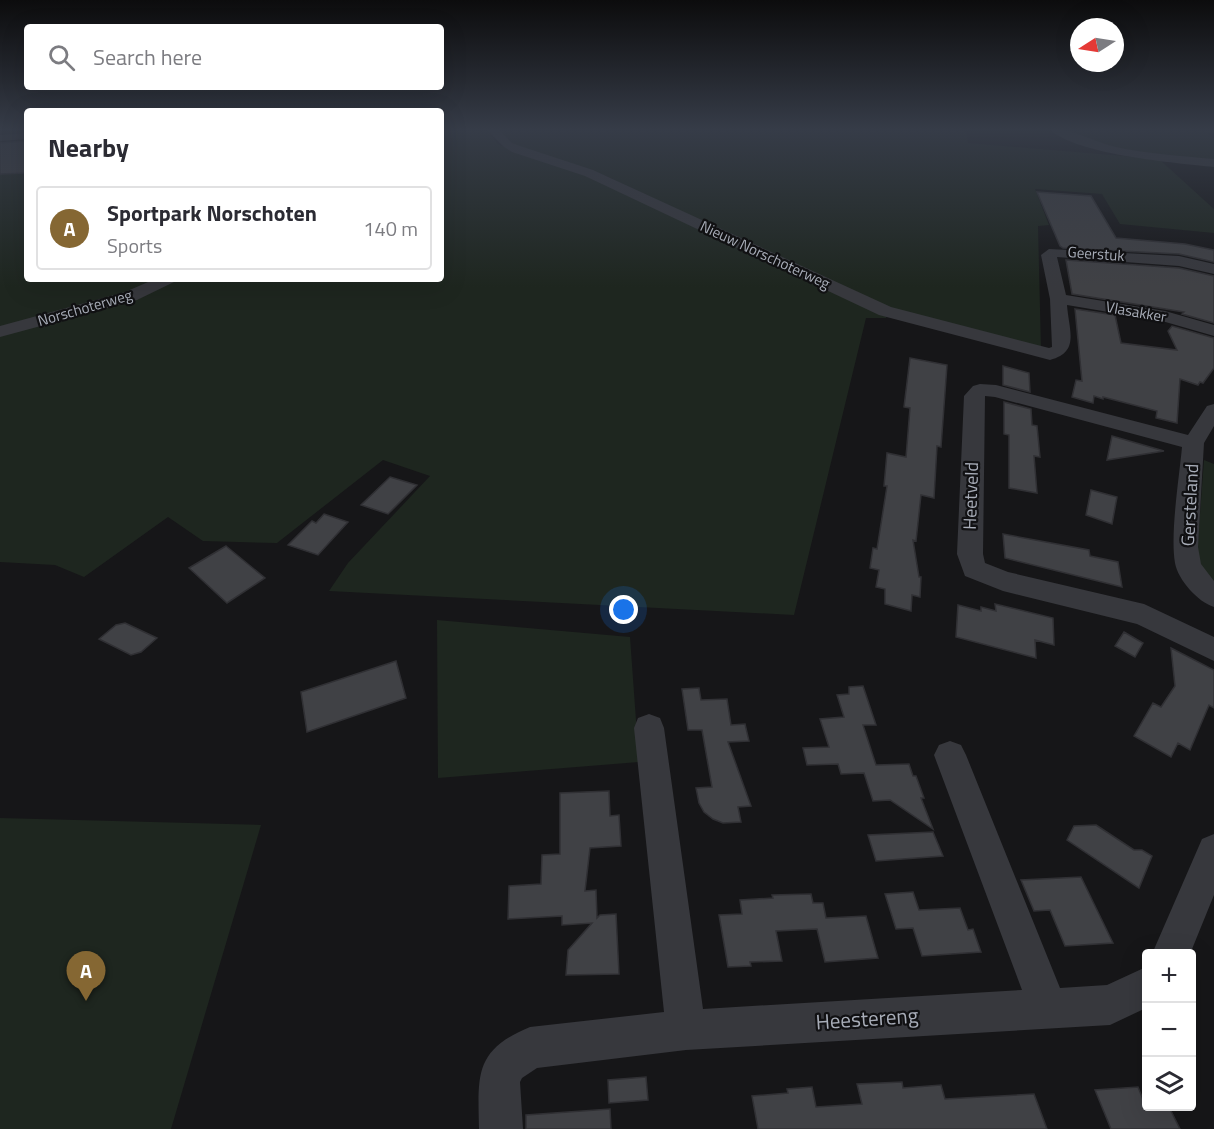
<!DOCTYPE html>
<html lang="en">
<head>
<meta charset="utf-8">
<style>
	:root { --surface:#fff; --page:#f7f7f7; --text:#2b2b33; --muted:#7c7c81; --line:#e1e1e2; --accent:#856733 }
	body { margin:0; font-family:"Titillium Web",sans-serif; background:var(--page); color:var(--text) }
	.controls { position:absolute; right:18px; bottom:18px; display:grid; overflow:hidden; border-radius:6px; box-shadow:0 6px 24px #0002 }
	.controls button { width:54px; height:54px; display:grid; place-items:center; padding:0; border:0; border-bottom:2px solid var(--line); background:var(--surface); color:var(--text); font:30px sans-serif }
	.compass { position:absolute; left:1070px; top:18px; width:54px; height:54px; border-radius:50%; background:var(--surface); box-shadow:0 6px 24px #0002; rotate:258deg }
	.you { position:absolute; left:624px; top:610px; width:21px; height:21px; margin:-15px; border:4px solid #fff; border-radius:50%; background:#1a73e8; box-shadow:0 0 0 9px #1a73e833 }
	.badge { display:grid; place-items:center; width:39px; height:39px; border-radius:50%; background:var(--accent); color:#fff; font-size:20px; font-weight:700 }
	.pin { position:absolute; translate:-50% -50px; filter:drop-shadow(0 2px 3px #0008) }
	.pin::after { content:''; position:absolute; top:32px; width:21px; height:18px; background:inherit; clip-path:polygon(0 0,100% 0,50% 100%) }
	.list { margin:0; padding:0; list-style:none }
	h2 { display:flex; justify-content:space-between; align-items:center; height:78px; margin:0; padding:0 24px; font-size:26px }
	h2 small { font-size:20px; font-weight:400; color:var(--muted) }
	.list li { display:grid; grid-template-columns:39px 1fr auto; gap:18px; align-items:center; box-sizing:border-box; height:84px; margin:0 12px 12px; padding:0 12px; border:2px solid var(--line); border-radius:6px }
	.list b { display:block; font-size:22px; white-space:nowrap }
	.list p { margin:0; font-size:20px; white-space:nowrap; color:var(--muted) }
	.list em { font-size:20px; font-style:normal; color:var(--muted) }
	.icon { flex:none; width:33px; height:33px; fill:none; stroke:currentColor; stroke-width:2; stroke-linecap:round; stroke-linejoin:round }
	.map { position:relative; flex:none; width:1214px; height:1129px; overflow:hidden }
	.search { position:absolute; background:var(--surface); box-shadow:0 6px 24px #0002; left:24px; top:24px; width:420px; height:66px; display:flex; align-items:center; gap:15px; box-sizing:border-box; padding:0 21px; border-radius:6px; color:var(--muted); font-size:22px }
	.panel { position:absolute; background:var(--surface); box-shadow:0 6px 24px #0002; left:24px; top:108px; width:420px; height:174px; border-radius:6px }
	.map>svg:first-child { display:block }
	.green { fill:#1e261f }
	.building { fill:#404145; stroke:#303034; stroke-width:1.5 }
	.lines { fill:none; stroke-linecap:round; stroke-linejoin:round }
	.street { fill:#37383d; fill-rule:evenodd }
	.labels { text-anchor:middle; stroke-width:4.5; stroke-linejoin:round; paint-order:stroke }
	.far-street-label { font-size:15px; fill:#a8adb8; stroke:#111113 }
	.street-label { font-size:18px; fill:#a8adb8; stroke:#111113 }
	.near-street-label { font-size:21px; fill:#a8adb8; stroke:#111113 }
</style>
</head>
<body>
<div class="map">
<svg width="1214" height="1129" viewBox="0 0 1214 1129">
	<rect width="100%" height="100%" fill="#161618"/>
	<path class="green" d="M441,129H486L498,144L510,150L589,174L888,314L886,318H866L794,615L329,591L348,563L430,476L383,460L277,543L203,541L168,517L84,577L55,565L0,562V336L173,279H441Z
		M496,129H966L968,143L1159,159L1214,209V233L1120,224L1102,194L1035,189L1049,225L1038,226L1041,349L906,317L606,176L518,148Z
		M1060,129H1214V133H1207L1214,139V161C1157,155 1114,152 1060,129Z
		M0,174H27V279H159L144,288L0,329Z
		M1204,460L1214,464V585L1206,577L1197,555Z
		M437,620L630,637L639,762L438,778Z
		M0,818L261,825L171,1129H0Z"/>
	<path class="building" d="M27,141V173L0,174V143Z
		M1037,192L1091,196L1116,238L1185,244L1214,250V262L1179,254L1063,248L1060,246Z
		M1066,260L1179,268L1214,276V323L1182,314L1184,312L1072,294Z
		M1075,309L1115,315L1121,343L1177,350L1168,331L1172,326L1214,338V368L1203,383L1200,382L1198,385L1180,379L1177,423L1156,418L1157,411L1103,397V399L1094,396L1093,403L1072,397L1076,380L1082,381Z
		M910,358L947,365L941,447L937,446L934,498L921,495L916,541L913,540L919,577H921L920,597L912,595L911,611L885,604V589L876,587L879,570L870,568L873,548L877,549L887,486H884L887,453L906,457L910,408L904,407Z
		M1003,366L1029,373L1030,392L1003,385Z
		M1004,402L1031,409L1032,425L1037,426L1040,457L1034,456L1037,493L1009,488V435L1004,434Z
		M1112,436L1164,451L1107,460Z
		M390,477L417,485L388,514L361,505Z
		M1091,490L1117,497L1112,524L1086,515Z
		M324,514L348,522L318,555L288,545L312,521L316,523Z
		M1003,534L1089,550L1090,556L1118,562L1122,587L1005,558Z
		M226,546L265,578L227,603L189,568Z
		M995,604L1053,618L1054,645L1035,640L1036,658L956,637L958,605L981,611V607L996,611Z
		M125,623L157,638L141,652L131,655L99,639L116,625Z
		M1124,632L1143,643L1135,657L1115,646Z
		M1171,648L1214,670V708L1209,705L1190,750L1178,743L1171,757L1134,736L1153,703L1161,707L1175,686Z
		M396,661L406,698L307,732L301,692Z
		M863,686L876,725H863L876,765L909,764L913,776H916L924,798H921L933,829L890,800L873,801L864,773L841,774L838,764L807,765L803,748L829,747L820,719L844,717L837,695L849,694V687Z
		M699,688L701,700L727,699L731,725L745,724L749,741L728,742L751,806L738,807L741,822L723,823L713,819L704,812L699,803L696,788L712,787L702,730H688L682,689Z
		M609,791L610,816L619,815L621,846L590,848L585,891L596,890L597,918L600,915L616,914L619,974L566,975L568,950L592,923L562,925V916L508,919L509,886L541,884L542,855L560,854V793Z
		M1096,825L1134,850H1142L1152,856L1139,888L1067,840L1074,826Z
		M933,832L943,856L876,861L868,835Z
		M1081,877L1113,943L1065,946L1050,910L1034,911L1021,880Z
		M913,892L919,910L960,908L968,930L973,929L981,952L922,956L913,928L896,929L885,894Z
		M811,894L813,903H823L826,918L866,916L878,958L825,962L817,929L776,931L782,961L750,962L751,966L728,967L719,915L742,914L740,900L773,898L772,895Z
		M646,1077L648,1100L609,1103L608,1080Z
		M902,1082L903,1088L941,1085L945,1099L1034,1094L1047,1129H758L752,1096L788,1093L787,1089L812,1087L816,1107L862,1104L857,1084Z
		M1138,1087L1146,1107H1169L1180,1129H1111L1095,1090Z
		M610,1109L611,1129H526V1115Z"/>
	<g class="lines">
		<path class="street" d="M486,129H498L512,143L520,146L593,170L891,307L1049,348L1052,347L1050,299L1041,255L1049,249L1179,256L1214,264V274L1179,266L1057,257L1066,295L1165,311L1214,325V336L1162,321L1067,305C1069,331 1080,352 1050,360L879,315L585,176L512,152L504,147Z
			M1049,129C1072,128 1094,142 1116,147C1149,154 1181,156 1214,159V167C1176,163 1077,155 1049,129Z
			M27,133V139L0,141V135Z
			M155,279H176L174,282L137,300L0,337V326L125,292Z
			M980,384L996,385L1188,435L1207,406L1214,404V426L1204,443L1198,547L1201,564L1214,581V607C1198,602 1178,580 1175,563C1170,534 1179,479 1182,447L995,397L985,396L983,554L985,563L1008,572L1144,604L1214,637V661L1137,624L1003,591L965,576L957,554L964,396L973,386Z
			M649,714L660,718L664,728L703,1009L1022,990L934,755L939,745L950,741L961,745L966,755L1060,988L1107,985L1146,967V1008L1110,1025L686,1050L537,1068L522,1078L520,1082L523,1129H479C478,1075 474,1050 530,1027L664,1012L634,728L638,718Z
			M1214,834V895L1190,954H1152L1202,839Z"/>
	</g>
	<linearGradient id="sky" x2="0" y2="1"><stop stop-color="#0c0c0d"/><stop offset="0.45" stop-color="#363c48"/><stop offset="1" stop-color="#363c48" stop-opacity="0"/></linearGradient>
	<rect width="1214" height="287" fill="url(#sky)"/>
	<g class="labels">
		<g class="far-street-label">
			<text transform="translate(1096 254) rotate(4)" y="5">Geerstuk</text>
			<text transform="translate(765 255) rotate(25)" y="5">Nieuw Norschoterweg</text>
			<text transform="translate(85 308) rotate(-16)" y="5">Norschoterweg</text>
			<text transform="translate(1136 312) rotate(10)" y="5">Vlasakker</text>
		</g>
		<g class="street-label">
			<text transform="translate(971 496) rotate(-88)" y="6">Heetveld</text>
			<text transform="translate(1190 505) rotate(-87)" y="6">Gersteland</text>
		</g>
		<g class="near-street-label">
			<text transform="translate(867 1019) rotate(-4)" y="7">Heestereng</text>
		</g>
	</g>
</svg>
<div class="controls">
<button>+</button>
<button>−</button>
<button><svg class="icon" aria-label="layers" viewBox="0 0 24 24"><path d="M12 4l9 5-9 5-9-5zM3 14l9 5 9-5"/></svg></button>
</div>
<svg class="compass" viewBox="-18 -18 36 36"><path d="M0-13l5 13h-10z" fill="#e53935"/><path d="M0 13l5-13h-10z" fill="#7c7c81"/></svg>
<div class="you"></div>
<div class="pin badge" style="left:86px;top:1001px">A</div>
<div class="search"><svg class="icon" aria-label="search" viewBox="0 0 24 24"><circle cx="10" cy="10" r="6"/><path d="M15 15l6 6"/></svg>Search here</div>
<section class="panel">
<h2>Nearby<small></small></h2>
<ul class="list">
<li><span class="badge">A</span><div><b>Sportpark Norschoten</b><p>Sports</p></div><em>140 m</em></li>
</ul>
</section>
</div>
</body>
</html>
